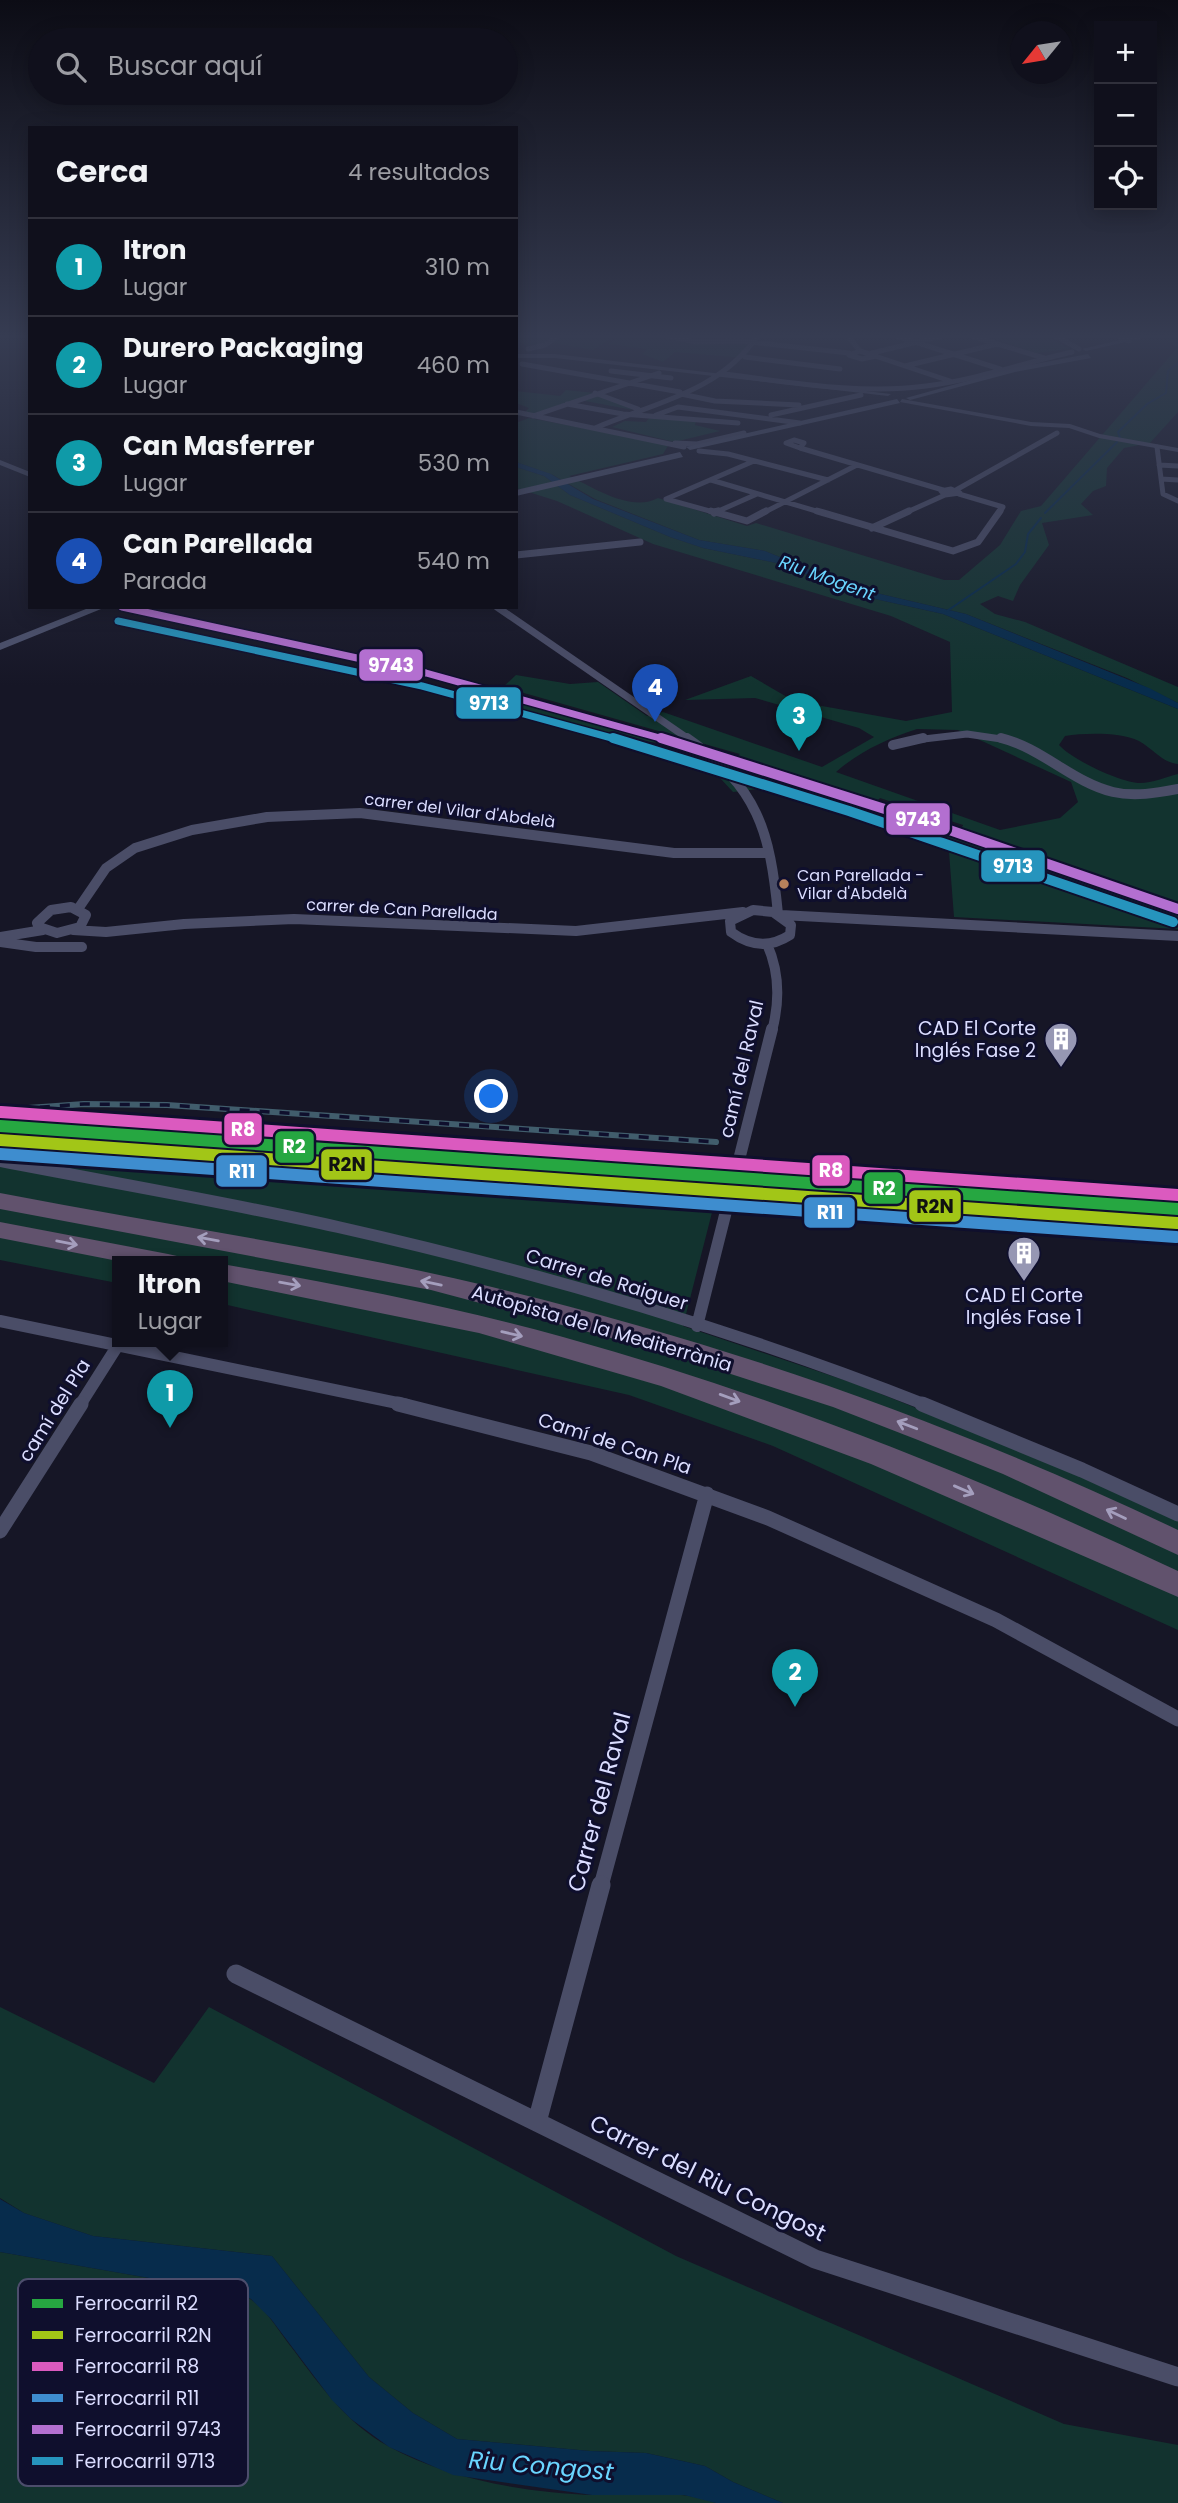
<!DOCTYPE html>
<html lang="es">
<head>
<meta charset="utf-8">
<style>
	:root { --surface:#10101c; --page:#191925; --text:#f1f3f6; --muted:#9c9da3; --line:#30303b; --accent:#9697b3 }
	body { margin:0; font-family:Poppins,sans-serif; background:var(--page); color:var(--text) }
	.controls { position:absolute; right:21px; top:21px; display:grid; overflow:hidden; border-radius:0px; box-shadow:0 4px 18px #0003 }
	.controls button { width:63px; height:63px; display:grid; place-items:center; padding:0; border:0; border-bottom:2px solid var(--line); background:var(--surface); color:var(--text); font:35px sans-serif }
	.compass { position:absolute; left:1010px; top:21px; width:63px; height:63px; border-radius:50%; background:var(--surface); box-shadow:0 4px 18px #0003; rotate:240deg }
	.you { position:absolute; left:492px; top:1097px; width:24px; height:24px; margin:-18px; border:5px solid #fff; border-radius:50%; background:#1a73e8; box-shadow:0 0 0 10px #1a73e833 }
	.badge { display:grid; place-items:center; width:46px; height:46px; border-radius:50%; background:var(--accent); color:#fff; font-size:23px; font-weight:700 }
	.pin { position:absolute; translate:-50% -58px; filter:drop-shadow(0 2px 4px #0008) }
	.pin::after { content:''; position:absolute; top:37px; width:24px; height:21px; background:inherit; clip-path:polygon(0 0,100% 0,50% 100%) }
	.popup { position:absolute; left:112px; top:1256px; width:116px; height:91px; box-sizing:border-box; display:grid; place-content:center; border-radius:0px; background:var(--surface); filter:drop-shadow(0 2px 5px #0005); font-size:23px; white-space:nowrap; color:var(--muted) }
	.popup b { font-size:26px; color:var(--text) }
	.popup::after { content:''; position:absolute; left:50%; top:100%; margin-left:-14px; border:14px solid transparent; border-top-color:var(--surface) }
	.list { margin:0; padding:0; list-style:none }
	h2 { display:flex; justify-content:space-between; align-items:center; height:91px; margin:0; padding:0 28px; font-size:30px }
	h2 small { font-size:23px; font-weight:400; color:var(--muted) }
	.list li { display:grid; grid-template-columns:46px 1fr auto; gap:21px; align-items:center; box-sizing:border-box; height:98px; padding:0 28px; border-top:2px solid var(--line) }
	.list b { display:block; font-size:26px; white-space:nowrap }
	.list p { margin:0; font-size:23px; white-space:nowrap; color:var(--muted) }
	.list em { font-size:23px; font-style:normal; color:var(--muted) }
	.icon { flex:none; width:38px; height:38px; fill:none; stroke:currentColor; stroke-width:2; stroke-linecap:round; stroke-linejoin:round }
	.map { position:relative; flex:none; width:1178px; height:2503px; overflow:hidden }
	.search { position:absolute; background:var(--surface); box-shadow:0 4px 18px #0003; left:28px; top:28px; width:490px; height:77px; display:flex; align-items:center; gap:18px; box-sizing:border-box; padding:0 24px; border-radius:38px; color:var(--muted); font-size:26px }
	.panel { position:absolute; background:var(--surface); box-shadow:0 4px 18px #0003; left:28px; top:126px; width:490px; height:483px; border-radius:0px }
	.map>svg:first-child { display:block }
	.green { fill:#12332f; fill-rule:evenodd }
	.water { fill:#072c4c }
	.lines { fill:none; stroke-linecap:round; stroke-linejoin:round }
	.stream { stroke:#072c4c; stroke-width:2 }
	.minor-far5 { stroke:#4a4d67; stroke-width:5 }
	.minor-far4 { stroke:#4a4d67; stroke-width:7 }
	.minor-far3 { stroke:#4a4d67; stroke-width:10 }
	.minor-far2 { stroke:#4a4d67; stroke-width:12 }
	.minor-far1 { stroke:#4a4d67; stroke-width:15 }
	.minor { stroke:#4a4d67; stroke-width:19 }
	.tertiary { fill:#4a4d67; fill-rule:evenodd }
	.secondary { fill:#4d526d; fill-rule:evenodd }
	.motorway { fill:#61526d; fill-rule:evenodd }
	.rail-casing { stroke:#415d6c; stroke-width:6 }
	.rail { stroke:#0f0f2d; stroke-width:3.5; stroke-dasharray:10; stroke-linecap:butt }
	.rail-1-casing { stroke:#0f0f2d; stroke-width:18 }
	.rail-2-casing { stroke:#0f0f2d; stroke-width:18 }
	.rail-3-casing { stroke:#0f0f2d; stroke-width:18 }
	.rail-4-casing { stroke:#0f0f2d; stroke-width:18 }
	.rail-5-far1-casing { stroke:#0f0f2d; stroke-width:10 }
	.rail-5-casing { stroke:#0f0f2d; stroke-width:14 }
	.rail-6-far1-casing { stroke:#0f0f2d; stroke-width:10 }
	.rail-6-casing { stroke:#0f0f2d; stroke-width:14 }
	.rail-1 { stroke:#26a741; stroke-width:12 }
	.rail-2 { stroke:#a2c617; stroke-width:12 }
	.rail-3 { stroke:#db5abf; stroke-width:12 }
	.rail-4 { stroke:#3e8dcf; stroke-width:12 }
	.rail-5-far1 { stroke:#b36fd0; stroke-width:7 }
	.rail-5 { stroke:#b36fd0; stroke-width:10 }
	.rail-6-far1 { stroke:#2694bd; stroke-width:7 }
	.rail-6 { stroke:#2694bd; stroke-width:10 }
	.oneway { stroke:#a49ebd }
	.bus-dot { fill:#b6815c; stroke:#0f0f2d; stroke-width:2.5 }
	.labels { text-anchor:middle; stroke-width:6; stroke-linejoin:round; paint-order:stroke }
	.far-street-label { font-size:16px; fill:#dbddff; stroke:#0f0f2d }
	.far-bus-label { font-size:16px; fill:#dbddff; stroke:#0f0f2d; text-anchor:start }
	.far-water-label { font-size:18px; font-style:italic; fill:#69d5ff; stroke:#0f0f2d }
	.poi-label { font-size:19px; fill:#dbddff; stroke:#0f0f2d; text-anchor:end }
	.street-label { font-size:19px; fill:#dbddff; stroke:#0f0f2d }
	.near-street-label { font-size:23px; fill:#dbddff; stroke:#0f0f2d }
	.near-water-label { font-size:24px; font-style:italic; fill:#69d5ff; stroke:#0f0f2d }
	.key { fill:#0f0f2d; stroke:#4c4d6c; stroke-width:2 }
	.key-label { font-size:19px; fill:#dbddff }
	.line-badge { stroke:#0f0f2d; stroke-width:2.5 }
	.badge-label { font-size:19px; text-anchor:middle; font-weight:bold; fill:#fff }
	.pale-badge-label { font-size:19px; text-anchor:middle; font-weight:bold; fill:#111 }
</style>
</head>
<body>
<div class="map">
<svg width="1178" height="2503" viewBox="0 0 1178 2503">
	<rect width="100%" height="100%" fill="#161626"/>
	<path class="green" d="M525,335H617L593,350L548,342L526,346L519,340Z
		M622,335H659L677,340L754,344L745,358L675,352L663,362L642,354L647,349L608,344Z
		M984,335H1047L1069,349L1036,353Z
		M1162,335H1178V412L1150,443L1124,448L1107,468L1106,486L1093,491L1081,504L1093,515L1042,523L1049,545L1020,585L1013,601L998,596L980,604L995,614L1025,622L1178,687V703L1127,678L966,614L855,588L765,551L699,540L595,499L553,475L516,462V423L529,418L669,444L663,454L569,476C593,487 631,513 658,498L747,526L756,523L944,580H959L1000,545L1021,511L1041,506L1177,348Z
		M566,390L595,393L633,410L580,400L533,416L524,413L529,408L516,403V391L560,396Z
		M649,418L696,421L695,425L720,431L674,442L612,427L625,421L646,422Z
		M516,467L544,476L570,495L670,537L703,548L781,564L857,595L943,614L1178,709V764C1163,763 1152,748 1139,741C1119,732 1086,733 1065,736L1059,745C1071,759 1121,783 1140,783C1153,783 1165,777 1178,774V929L954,917L949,852L774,787L733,792L708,765L675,745L577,733L582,726L495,714L459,703L490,698L494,694L732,760L740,754L503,687L516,675L570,684L598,682L647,716L663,712L822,767L874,737L859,728L755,698L685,700L751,676L794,701L906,721L952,712L950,642L891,616L653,544L557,501L516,488ZM917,729L958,730L1071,782L1078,802L1060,818L1000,830L836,772C860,751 887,739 917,729ZM880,798L963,825V826L954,832L874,804Z
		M0,1136L719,1185L683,1326L856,1384L1049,1461L1178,1520V1630L773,1446L629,1395L223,1304L222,1262H118L117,1283L0,1260Z
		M0,2007L154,2083L209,2007L676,2256L1064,2424L1178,2445V2503H783L733,2482L705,2466L646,2453L590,2451L457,2439L413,2413L369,2377L272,2256L93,2236L24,2213L0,2198Z
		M0,2252L241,2294C265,2305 276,2328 292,2348C319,2384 347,2424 388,2446C447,2479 526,2493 594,2495C634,2496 677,2488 716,2503H0Z"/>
	<path class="water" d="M516,462L551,474L593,499L699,540L765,551L855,588L966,614L1149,688L1178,703V709L943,614L857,595L781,564L703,548L670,537L570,495L544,476L516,467Z
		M0,2199L24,2213L93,2236L272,2256L369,2377L413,2413L457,2439L590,2451L646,2453L705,2466L733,2482L783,2503H716L684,2495H592L453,2475L389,2447L351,2419L332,2400L271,2319L251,2299L241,2294L0,2252Z"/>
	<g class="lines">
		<path class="stream" d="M1169,335L1178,343
			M1120,438L1118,432L1147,404L1166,393L1168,371L1178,363
			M1045,513L1117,442
			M947,611L1016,564L1025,552L1028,534L1041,518"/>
		<path class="minor-far5" d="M663,335L696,342L741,341L849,353
			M847,335L860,351
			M893,335L1000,369
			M968,335L1044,358
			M1054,335L1079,349
			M1117,335L1129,341
			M528,349L545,345L560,335
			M860,351L876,356L862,359L849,355Z
			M872,353L946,335
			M875,356L950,381
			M745,357L840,369
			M522,364L680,392
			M905,366L997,344
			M611,371L671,378
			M724,374C790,382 860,395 926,386C975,380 1024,363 1072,352
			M595,393L638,409
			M681,394L715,401L799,405
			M567,404L623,414L738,423
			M516,412L684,447
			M656,415L678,407L800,423
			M771,415L861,395
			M533,416L659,373
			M595,428C654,403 720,392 758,335
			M794,440L804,443L800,448L786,443Z
			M675,443L697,444L744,433
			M1157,447L1163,494L1178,501
			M800,448L943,490
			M699,451L728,454L828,480
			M1159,465L1178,466
			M1161,479L1178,480
			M711,480L823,513
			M951,489L960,493L945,495L941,491Z
			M956,490L1057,433
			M959,494L1003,507L999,513
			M666,499L717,513
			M666,499L754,461
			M714,513L757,494
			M763,513L857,465
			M905,513L945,495"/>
		<path class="minor-far4" d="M711,511L747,521L766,511
			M817,511L953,551L978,542L1000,511
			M714,513L718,511
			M872,528L909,511
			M516,555L640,542
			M497,607L690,740
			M915,740L967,734L1008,740"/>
		<path class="minor-far3" d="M687,738C758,787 770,831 778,914
			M1001,738C1042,748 1072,782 1113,792C1134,797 1157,793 1178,789
			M893,745L923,738
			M71,907L86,915L80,927L57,933L39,927L37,923L51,910Z
			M78,909L106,868L135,848L192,830L267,817L360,813L674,853H767
			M753,910L773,912L791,925L790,935C770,948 750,946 731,932L730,921Z
			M781,915L1178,936
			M73,930L106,932L184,924L294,919L576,931L743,912
			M0,937L43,930
			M0,942L36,947H82
			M767,944C780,973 780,1001 772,1031"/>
		<path class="minor-far2" d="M0,1161C113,1183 226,1202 338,1227C538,1272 736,1330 926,1405
			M0,1321L407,1405
			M697,1326L772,1029
			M80,1405L118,1345"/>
		<path class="minor-far1" d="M398,1404L591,1453L768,1518L996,1620L1178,1719
			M922,1404L1082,1470L1178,1514
			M0,1531L81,1404
			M601,1886L707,1494"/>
		<path class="minor" d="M236,1974L815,2259L1178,2377
			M537,2122L601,1885"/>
		<path class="tertiary" d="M516,354H555L891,394L888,396L555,358H516Z
			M902,399L1031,422L1070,424L1100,434L1178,448V452L1099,438L1069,428L1031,426L900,402Z
			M0,460L30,472V477L0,465Z"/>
		<path class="secondary" d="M1141,335H1156L1086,351L1082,349Z
			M1088,354L1091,358L1015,372L910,400L906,398L1014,368Z
			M897,399L900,403L690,450L686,447Z
			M680,452L683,457L516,496V490Z
			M91,607H106L0,650V643Z"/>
		<path class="motorway" d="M0,1193C164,1225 329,1248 492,1287C729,1344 958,1425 1178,1530V1555L1003,1474L918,1440L833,1407L663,1352L431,1290L0,1209Z
			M0,1222L168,1254L177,1256L180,1262H123L0,1238Z
			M222,1264C337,1284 451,1306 563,1337C769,1394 971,1474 1165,1565L1178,1571V1597L871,1464L661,1386L479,1333L222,1281Z"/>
		<defs>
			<path id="rail" d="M0,1110L84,1104L167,1105L716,1142"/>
		</defs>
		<use href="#rail" class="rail-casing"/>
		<use href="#rail" class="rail"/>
		<defs>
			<path id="rail-1" d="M0,1126L1178,1209"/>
			<path id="rail-2" d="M0,1140L1177,1223"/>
			<path id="rail-3" d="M1,1112L1178,1195"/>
			<path id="rail-4" d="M0,1154L1176,1237"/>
			<path id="rail-5-far1" d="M122,607L426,673L667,740"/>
			<path id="rail-5" d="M661,738L935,825L1178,909"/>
			<path id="rail-6-far1" d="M118,621L422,686L619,740"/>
			<path id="rail-6" d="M613,738L849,811L1173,922"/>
		</defs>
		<use href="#rail-1" class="rail-1-casing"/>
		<use href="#rail-2" class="rail-2-casing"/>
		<use href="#rail-3" class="rail-3-casing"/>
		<use href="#rail-4" class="rail-4-casing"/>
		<use href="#rail-5-far1" class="rail-5-far1-casing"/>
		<use href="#rail-5" class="rail-5-casing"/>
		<use href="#rail-6-far1" class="rail-6-far1-casing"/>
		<use href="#rail-6" class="rail-6-casing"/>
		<use href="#rail-1" class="rail-1"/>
		<use href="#rail-2" class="rail-2"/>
		<use href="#rail-3" class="rail-3"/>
		<use href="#rail-4" class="rail-4"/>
		<use href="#rail-5-far1" class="rail-5-far1"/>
		<use href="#rail-5" class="rail-5"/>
		<use href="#rail-6-far1" class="rail-6-far1"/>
		<use href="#rail-6" class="rail-6"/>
	</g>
	<defs><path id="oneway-shaft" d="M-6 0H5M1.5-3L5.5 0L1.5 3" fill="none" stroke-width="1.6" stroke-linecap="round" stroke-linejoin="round" transform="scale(1.75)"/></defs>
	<g class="oneway">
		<use href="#oneway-shaft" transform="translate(208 1239) rotate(-170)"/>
		<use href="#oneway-shaft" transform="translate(67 1243) rotate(11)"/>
		<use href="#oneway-shaft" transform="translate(431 1283) rotate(-168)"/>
		<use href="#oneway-shaft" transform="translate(290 1284) rotate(10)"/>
		<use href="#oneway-shaft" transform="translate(512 1334) rotate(13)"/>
		<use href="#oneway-shaft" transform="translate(730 1398) rotate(20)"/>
		<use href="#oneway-shaft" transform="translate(907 1425) rotate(-159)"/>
		<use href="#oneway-shaft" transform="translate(964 1490) rotate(23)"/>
		<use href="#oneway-shaft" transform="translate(1116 1514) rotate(-155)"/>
	</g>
	<linearGradient id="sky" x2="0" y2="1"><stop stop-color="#0c0c15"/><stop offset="0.49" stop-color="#363c52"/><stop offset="1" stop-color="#363c52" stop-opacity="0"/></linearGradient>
	<rect width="1178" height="686" fill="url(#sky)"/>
	<defs>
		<symbol id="building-pin" viewBox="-11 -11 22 30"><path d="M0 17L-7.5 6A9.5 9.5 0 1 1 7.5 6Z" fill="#9697b3" stroke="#0f0f2d"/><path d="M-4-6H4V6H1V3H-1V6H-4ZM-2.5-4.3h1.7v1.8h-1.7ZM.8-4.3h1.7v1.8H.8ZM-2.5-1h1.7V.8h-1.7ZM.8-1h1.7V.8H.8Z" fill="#fff"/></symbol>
	</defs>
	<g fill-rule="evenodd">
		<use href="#building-pin" x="1042" y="1020" width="38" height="52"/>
		<use href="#building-pin" x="1005" y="1234" width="38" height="52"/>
	</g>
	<circle class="bus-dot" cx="784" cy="884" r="6"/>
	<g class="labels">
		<g class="far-street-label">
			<text transform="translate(460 810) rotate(7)" y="6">carrer del Vilar d'Abdelà</text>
			<text transform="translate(402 909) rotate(3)" y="6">carrer de Can Parellada</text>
		</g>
		<g class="far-bus-label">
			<text x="797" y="881">Can Parellada -<tspan x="797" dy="18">Vilar d'Abdelà</tspan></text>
		</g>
		<g class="far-water-label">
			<text transform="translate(827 578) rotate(20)" y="6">Riu Mogent</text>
		</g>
		<g class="poi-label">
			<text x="1036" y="1035">CAD El Corte<tspan x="1036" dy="22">Inglés Fase 2</tspan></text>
			<text x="1024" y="1302" text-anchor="middle">CAD El Corte<tspan x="1024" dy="22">Inglés Fase 1</tspan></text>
		</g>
		<g class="street-label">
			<text transform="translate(741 1069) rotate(-77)" y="7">camí del Raval</text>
			<text transform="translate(607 1279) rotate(17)" y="7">Carrer de Raiguer</text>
			<text transform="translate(602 1328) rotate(16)" y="7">Autopista de la Mediterrània</text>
			<text transform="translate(54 1410) rotate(-58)" y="7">camí del Pla</text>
			<text transform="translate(615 1443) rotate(18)" y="7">Camí de Can Pla</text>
		</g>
		<g class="near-street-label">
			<text transform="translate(599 1802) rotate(-75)" y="8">Carrer del Raval</text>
			<text transform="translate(708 2178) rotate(26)" y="8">Carrer del Riu Congost</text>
		</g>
		<g class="near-water-label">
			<text transform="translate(541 2466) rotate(5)" y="8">Riu Congost</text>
		</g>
	</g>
	<rect x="18" y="2279" width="230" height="207" rx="10" class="key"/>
	<rect x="32" y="2299" width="31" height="9" fill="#26a741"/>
	<rect x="32" y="2331" width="31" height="8" fill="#a2c617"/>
	<rect x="32" y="2362" width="31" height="9" fill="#db5abf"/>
	<rect x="32" y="2394" width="31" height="8" fill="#3e8dcf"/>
	<rect x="32" y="2425" width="31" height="9" fill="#b36fd0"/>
	<rect x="32" y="2457" width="31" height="8" fill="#2694bd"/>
	<g class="key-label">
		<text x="75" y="2310">Ferrocarril R2</text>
		<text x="75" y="2342">Ferrocarril R2N</text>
		<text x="75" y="2373">Ferrocarril R8</text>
		<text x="75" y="2405">Ferrocarril R11</text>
		<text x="75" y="2436">Ferrocarril 9743</text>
		<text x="75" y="2468">Ferrocarril 9713</text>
	</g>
	<g class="line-badge">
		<rect x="358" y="648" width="66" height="34" rx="7" fill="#b36fd0"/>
		<rect x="455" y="686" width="67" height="34" rx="7" fill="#2694bd"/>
		<rect x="885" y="802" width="66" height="34" rx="7" fill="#b36fd0"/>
		<rect x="980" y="849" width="66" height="34" rx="7" fill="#2694bd"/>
		<rect x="223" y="1112" width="40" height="34" rx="7" fill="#db5abf"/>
		<rect x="274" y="1130" width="41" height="34" rx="7" fill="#26a741"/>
		<rect x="320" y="1148" width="53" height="33" rx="7" fill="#a2c617"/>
		<rect x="811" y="1154" width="40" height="33" rx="7" fill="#db5abf"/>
		<rect x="215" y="1154" width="53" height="34" rx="7" fill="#3e8dcf"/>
		<rect x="863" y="1171" width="41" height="34" rx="7" fill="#26a741"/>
		<rect x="908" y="1189" width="54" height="34" rx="7" fill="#a2c617"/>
		<rect x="803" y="1196" width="53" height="33" rx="7" fill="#3e8dcf"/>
	</g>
	<g class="badge-label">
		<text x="391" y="672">9743</text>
		<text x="489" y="710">9713</text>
		<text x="918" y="826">9743</text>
		<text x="1013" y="873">9713</text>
		<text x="243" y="1136">R8</text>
		<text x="294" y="1153">R2</text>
		<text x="831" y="1177">R8</text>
		<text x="242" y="1178">R11</text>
		<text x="884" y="1195">R2</text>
		<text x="830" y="1219">R11</text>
	</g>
	<g class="pale-badge-label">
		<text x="347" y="1171">R2N</text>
		<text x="935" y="1213">R2N</text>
	</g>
</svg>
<div class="controls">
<button>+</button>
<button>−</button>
<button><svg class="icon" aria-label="locate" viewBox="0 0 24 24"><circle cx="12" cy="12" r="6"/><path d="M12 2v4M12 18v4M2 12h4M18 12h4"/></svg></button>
</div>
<svg class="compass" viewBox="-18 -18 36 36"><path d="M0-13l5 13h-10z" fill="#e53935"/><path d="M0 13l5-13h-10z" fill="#9c9da3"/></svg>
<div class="you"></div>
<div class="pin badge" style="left:170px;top:1428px;background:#0f9aa8">1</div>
<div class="popup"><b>Itron</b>Lugar</div>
<div class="pin badge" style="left:795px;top:1707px;background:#0f9aa8">2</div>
<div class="pin badge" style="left:799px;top:751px;background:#0f9aa8">3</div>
<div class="pin badge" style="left:655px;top:722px;background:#1a4fb4">4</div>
<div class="search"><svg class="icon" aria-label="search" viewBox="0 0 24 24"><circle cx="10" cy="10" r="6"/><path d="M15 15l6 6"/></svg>Buscar aquí</div>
<section class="panel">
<h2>Cerca<small>4 resultados</small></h2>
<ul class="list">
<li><span class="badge" style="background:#0f9aa8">1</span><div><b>Itron</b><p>Lugar</p></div><em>310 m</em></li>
<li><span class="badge" style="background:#0f9aa8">2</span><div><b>Durero Packaging</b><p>Lugar</p></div><em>460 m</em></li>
<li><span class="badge" style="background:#0f9aa8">3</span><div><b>Can Masferrer</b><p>Lugar</p></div><em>530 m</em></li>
<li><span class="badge" style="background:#1a4fb4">4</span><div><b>Can Parellada</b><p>Parada</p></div><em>540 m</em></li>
</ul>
</section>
</div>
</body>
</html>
